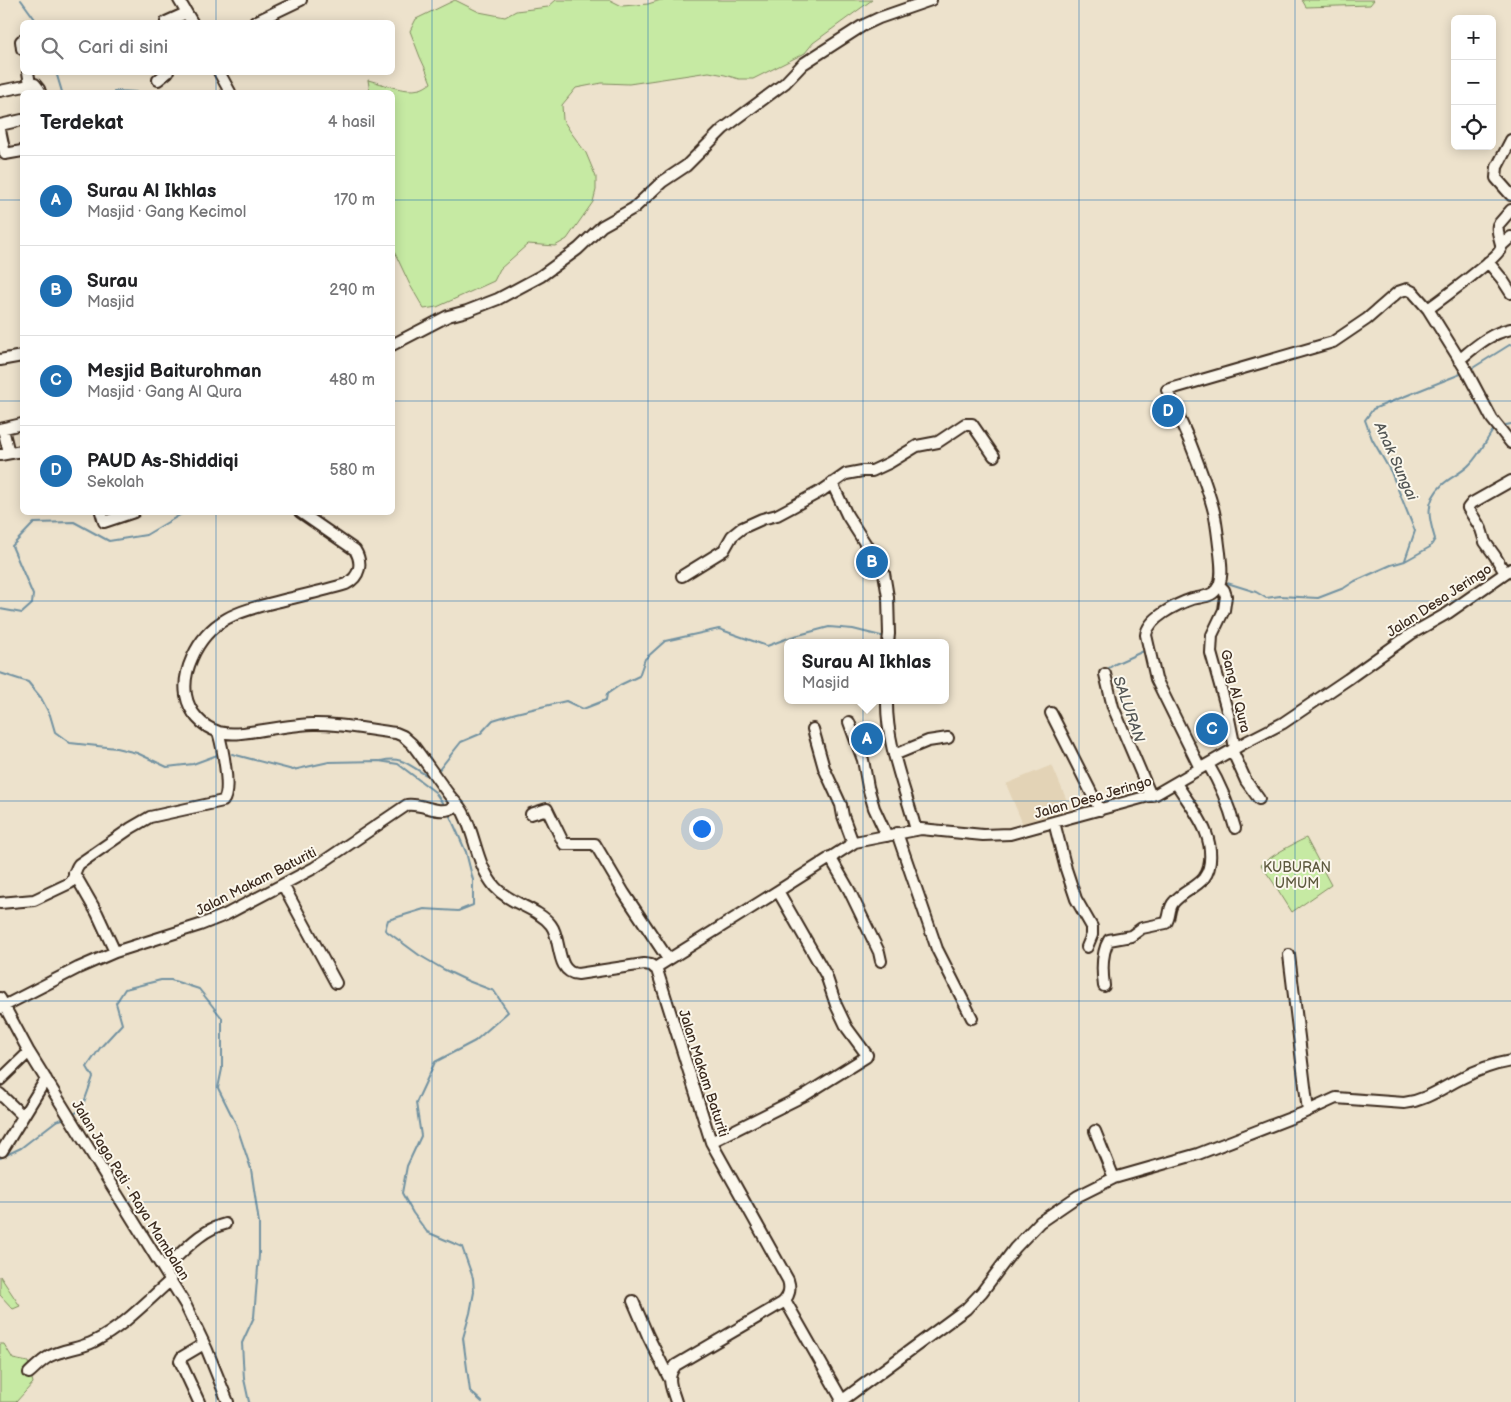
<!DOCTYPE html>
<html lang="id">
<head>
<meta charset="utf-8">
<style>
	:root { --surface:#fff; --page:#f6f6f6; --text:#202124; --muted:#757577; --line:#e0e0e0; --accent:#1f6fb2 }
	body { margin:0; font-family:"Balsamiq Sans",sans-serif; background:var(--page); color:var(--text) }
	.controls { position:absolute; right:15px; top:15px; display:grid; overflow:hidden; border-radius:8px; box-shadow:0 2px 12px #0003 }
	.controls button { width:45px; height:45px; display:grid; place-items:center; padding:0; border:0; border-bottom:1px solid var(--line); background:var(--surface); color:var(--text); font:25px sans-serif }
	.you { position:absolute; left:701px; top:828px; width:18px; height:18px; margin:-12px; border:4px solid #fff; border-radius:50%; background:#1a73e8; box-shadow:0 0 0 8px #1a73e833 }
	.badge { display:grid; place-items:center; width:32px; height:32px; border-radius:50%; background:var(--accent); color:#fff; font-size:16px; font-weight:700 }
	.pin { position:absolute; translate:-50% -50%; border:2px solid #fff; box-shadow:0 1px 5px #0006 }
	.popup { position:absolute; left:784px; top:639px; width:165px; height:65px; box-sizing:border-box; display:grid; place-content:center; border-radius:8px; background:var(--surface); filter:drop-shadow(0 1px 4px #0005); font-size:16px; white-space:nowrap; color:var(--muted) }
	.popup b { font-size:19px; color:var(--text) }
	.popup::after { content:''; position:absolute; left:50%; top:100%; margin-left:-10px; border:10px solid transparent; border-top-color:var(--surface) }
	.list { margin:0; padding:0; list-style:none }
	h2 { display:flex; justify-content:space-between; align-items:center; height:65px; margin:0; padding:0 20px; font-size:21px }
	h2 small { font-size:16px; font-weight:400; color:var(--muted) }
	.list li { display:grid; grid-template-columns:32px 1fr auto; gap:15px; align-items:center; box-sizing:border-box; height:90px; padding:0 20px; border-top:1px solid var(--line) }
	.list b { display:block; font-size:19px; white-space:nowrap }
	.list p { margin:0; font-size:16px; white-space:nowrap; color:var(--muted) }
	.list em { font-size:16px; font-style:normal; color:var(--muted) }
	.icon { flex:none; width:28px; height:28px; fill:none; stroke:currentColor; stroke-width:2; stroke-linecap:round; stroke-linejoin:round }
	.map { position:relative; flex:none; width:1511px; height:1402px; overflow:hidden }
	.search { position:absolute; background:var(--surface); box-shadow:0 2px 12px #0003; left:20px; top:20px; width:375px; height:55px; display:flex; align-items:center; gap:12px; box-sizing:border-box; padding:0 18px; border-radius:8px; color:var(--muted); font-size:19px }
	.panel { position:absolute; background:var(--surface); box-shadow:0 2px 12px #0003; left:20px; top:90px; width:375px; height:425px; border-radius:8px }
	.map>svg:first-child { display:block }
	.built { fill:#e3d3b6 }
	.green { fill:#c6eaa3; stroke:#808a60 }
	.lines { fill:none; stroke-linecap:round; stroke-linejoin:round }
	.stream { stroke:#7292a1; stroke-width:2 }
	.minor-casing { stroke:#3b2a1e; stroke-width:14 }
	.minor { stroke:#fbf7ec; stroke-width:10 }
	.grid { fill:none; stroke:#1f6fb2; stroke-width:1; stroke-opacity:0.55 }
	.labels { text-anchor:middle; stroke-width:4; stroke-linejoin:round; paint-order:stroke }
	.street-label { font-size:14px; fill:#3b2a1e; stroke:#fbf7ec }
	.park-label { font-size:14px; fill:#5e5a3f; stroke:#fbf7ec }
	.water-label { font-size:15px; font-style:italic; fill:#525554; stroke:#fbf7ec }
</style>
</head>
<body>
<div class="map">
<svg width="1511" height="1402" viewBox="0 0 1511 1402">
	<rect width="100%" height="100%" fill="#ede2cc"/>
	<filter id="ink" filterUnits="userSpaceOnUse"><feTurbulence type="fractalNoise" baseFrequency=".02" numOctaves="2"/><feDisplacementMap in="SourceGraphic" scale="10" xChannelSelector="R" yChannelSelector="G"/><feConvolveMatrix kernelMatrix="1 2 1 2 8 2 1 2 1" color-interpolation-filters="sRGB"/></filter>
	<g filter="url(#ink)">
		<path class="built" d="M1052,765L1070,808L1024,827L1006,784Z"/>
		<path class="green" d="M455,0L479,12L505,17L516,11L548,7L556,0H610L622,6L648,4L661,0H872L813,43L805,53L753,79H739L725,75L709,72L629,84L602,83L576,88L562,105L563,120L570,131L586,153L596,177V190L593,202L567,239L555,246L528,244L500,269L494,281L437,307L424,309L410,285L393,249L392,92H370L368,80C384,84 404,93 420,89C424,88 428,85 431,83L426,70L420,57L410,31L416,19Z
			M1302,0H1374L1370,5L1306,7Z
			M1306,838L1331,885L1292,912L1273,882L1261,865C1274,854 1289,846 1306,838Z
			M0,1276L20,1306L13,1309L0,1295Z
			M0,1344H4L13,1359L28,1362L33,1383L16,1402H0Z"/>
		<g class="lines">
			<path class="stream" d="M21,0L37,22
				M56,72L62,92
				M114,92L118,91L136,92
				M1471,369L1511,344
				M1501,426L1511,424
				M1405,560L1415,531L1391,472L1372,439L1365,420L1373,409L1463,373
				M1224,582L1256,592L1266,598L1280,596L1318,598L1344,588L1355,581L1391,565L1405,561L1430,547L1435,539C1429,519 1424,502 1442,485C1450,477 1462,473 1470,464C1480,454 1486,440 1494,429
				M0,609L22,613L32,604L33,595L12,546L34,523L74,522L109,541L146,535L185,512
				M1106,670L1115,664L1146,650
				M0,673L28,682L41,698L50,715L55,732L70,743L116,748L137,753L167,767L193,764L220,754
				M232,754L293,770L329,762L379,761L398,764L435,792L445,807
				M381,761C403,756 408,765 426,775
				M438,771L461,742L480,734L493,720L516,713L566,701L583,709L606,700L607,694L620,685L639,676L645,659L665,641L719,629L767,646L791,637L829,627L853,629L885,637
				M450,816L466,852L473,880V905L458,911L424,909L388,920L385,930L419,955L443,969L468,981L494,991L508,1012L475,1041L435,1062L416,1103L421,1136L407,1166L402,1193L413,1213L427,1232L462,1247L473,1278L474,1292L470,1313L463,1338L470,1391L482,1402
				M73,1115L82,1108L93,1077L87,1067L100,1048L122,1024L116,1003L125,989L161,980H171L199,989L222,1018V1069L218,1088L236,1124L251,1169L259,1223V1255L254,1317L242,1343L244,1379L249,1402
				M0,1158L21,1148L56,1121L66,1118"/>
			<defs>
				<path id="minor" d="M179,0L192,22
					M166,22L186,13
					M255,22L301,0
					M21,41L22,49
					M28,72L30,84
					M219,72L230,92
					M158,80L168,72
					M0,91L35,84L39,89L40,92
					M0,125L22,120
					M0,130L5,154L22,151
					M1511,140L1497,167L1496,178L1511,195
					M1511,210L1498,225C1496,234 1502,241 1501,248C1499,257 1439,301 1428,309L1466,370L1492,419L1511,443
					M1501,246L1511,237
					M1488,262L1502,279L1511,293
					M392,345L448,316L467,311L498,299L541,276L578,249L602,226L634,208L662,182L686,166L723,129L785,83L803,64L862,26L879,18L931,0
					M0,360L22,356
					M1459,360C1475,347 1490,333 1511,329
					M1167,390L1333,342L1367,319L1398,292L1407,289L1413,292L1428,309
					M1171,398C1176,412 1183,426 1189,440C1198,463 1208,488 1214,512C1217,525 1218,539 1220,553C1221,563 1224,581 1216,590C1211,597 1200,597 1192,599C1177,604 1148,618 1146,635L1156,679L1200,768
					M0,429L22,424
					M3,429L9,453
					M0,455L22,451
					M832,483L847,515L884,573L888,597L889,634L888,643
					M101,512L104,522L134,512
					M300,512L355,550C363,563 360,577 346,584C323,591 299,596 276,602C239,611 209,619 192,658C187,669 184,682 186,695C189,712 202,727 219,732C232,735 244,733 257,731C275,728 294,725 313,724C340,723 369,730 396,733L403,736L412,744C425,761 437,779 450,796C455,802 461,807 464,814C476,838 477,866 495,887C510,904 538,908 551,925C562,939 555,973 578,974L644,964L651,965L657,970L711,1142L788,1280C791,1289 789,1297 782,1303L676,1365C665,1378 672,1388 676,1402
					M1505,573L1495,556L1485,542L1481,529L1468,508L1472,503L1511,481
					M682,576L724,550L732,536L742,528L762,519L777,515L792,507L823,490L846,474L862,471H872L889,463L917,446L938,442L965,424H972L994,456
					M1219,585L1224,590L1226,596L1224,610L1212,635L1211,653L1228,714L1235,748
					M1105,674L1113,707L1151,796
					M887,700C886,744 905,788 916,830
					M1051,713L1100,810
					M849,722L863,760L868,787L874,808L887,836
					M813,729L824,768L841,805L843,816L853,843
					M1232,750L1246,781L1259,799
					M894,755L928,741L948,738
					M1208,764C1220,784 1229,806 1235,828
					M531,814L547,809L564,844H595L624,893L668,959
					M1054,822L1066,869L1076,899L1092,927V935L1087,947
					M897,833L937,949L972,1018
					M830,857L849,890L879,952L881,961
					M74,873L97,913L115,952
					M283,885L336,983
					M0,903L34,900L70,883C75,878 74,870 79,864L131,828L150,817L223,801C232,791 222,745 218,732
					M1289,955L1308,1111
					M655,968L778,891L855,842L921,829L983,835L1010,834L1156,794L1246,742L1283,723L1348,679L1411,634L1448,613L1511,569
					M1104,986C1102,971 1101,953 1109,940L1131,936L1142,928L1166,923C1171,916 1168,908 1174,902C1182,892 1196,888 1204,878C1213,866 1211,846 1206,833C1200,816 1185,798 1176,783
					M0,998L29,1052L185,1304L207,1350L228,1402
					M0,1008L78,968L115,952L200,925L225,915L314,868L407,805C426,803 440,818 457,805
					M0,1080L29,1052
					M0,1094L23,1116
					M1095,1131L1114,1178
					M711,1142L805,1095L866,1057L867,1055L847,1028L836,1005L826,975L778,891
					M2,1151L46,1079
					M164,1269C183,1252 200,1230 225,1224
					M785,1300L842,1400
					M633,1301L648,1336L669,1378
					M29,1373C36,1367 42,1360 50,1356C64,1349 80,1349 95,1341C123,1327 147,1301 171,1280
					M199,1402L180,1361L182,1357L204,1344
					M840,1402L966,1309L982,1292L1015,1248L1040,1222L1078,1196L1114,1178L1198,1154L1301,1114L1336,1098L1404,1103C1427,1100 1442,1088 1462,1078C1477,1070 1494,1064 1511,1061"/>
			</defs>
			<use href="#minor" class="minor-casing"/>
			<use href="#minor" class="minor"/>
		</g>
	</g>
	<path class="grid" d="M216,0V22M432,0V1402M648,0V1402M863,0V1402M1079,0V1402M1295,0V1402M216,72V92M0,200H22M392,200H1511M0,401H22M392,401H1511M216,512V1402M0,601H1511M0,801H1511M0,1001H1511M0,1202H1511"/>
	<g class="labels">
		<g class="street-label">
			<text transform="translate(1439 600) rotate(-33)" y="5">Jalan Desa Jeringo</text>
			<text transform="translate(1236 691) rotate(76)" y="5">Gang Al Qura</text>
			<text transform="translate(1093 797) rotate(-16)" y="5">Jalan Desa Jeringo</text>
			<text transform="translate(256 881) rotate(-27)" y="5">Jalan Makam Baturiti</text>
			<text transform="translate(704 1073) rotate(72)" y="5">Jalan Makam Baturiti</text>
			<text transform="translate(131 1190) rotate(58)" y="5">Jalan Jaga Pati - Raya Mambalan</text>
		</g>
		<g class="park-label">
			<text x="1297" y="872">KUBURAN<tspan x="1297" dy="16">UMUM</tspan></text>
		</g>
		<g class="water-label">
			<text transform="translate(1396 461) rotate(66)" y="5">Anak Sungai</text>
			<text transform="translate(1129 709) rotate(71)" y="5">SALURAN</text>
		</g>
	</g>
</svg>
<div class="controls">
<button>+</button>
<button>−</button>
<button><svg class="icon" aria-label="locate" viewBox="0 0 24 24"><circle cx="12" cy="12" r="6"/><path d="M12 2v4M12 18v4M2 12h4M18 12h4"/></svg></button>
</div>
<div class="you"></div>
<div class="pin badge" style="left:867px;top:739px">A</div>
<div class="popup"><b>Surau Al Ikhlas</b>Masjid</div>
<div class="pin badge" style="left:872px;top:562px">B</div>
<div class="pin badge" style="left:1212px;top:729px">C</div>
<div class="pin badge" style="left:1168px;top:411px">D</div>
<div class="search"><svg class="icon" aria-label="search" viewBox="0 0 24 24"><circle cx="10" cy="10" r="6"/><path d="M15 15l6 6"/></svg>Cari di sini</div>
<section class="panel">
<h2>Terdekat<small>4 hasil</small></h2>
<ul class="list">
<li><span class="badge">A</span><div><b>Surau Al Ikhlas</b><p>Masjid · Gang Kecimol</p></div><em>170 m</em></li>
<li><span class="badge">B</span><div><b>Surau</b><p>Masjid</p></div><em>290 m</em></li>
<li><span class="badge">C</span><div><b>Mesjid Baiturohman</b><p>Masjid · Gang Al Qura</p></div><em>480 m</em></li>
<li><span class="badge">D</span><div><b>PAUD As-Shiddiqi</b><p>Sekolah</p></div><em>580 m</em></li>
</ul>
</section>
</div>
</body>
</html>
